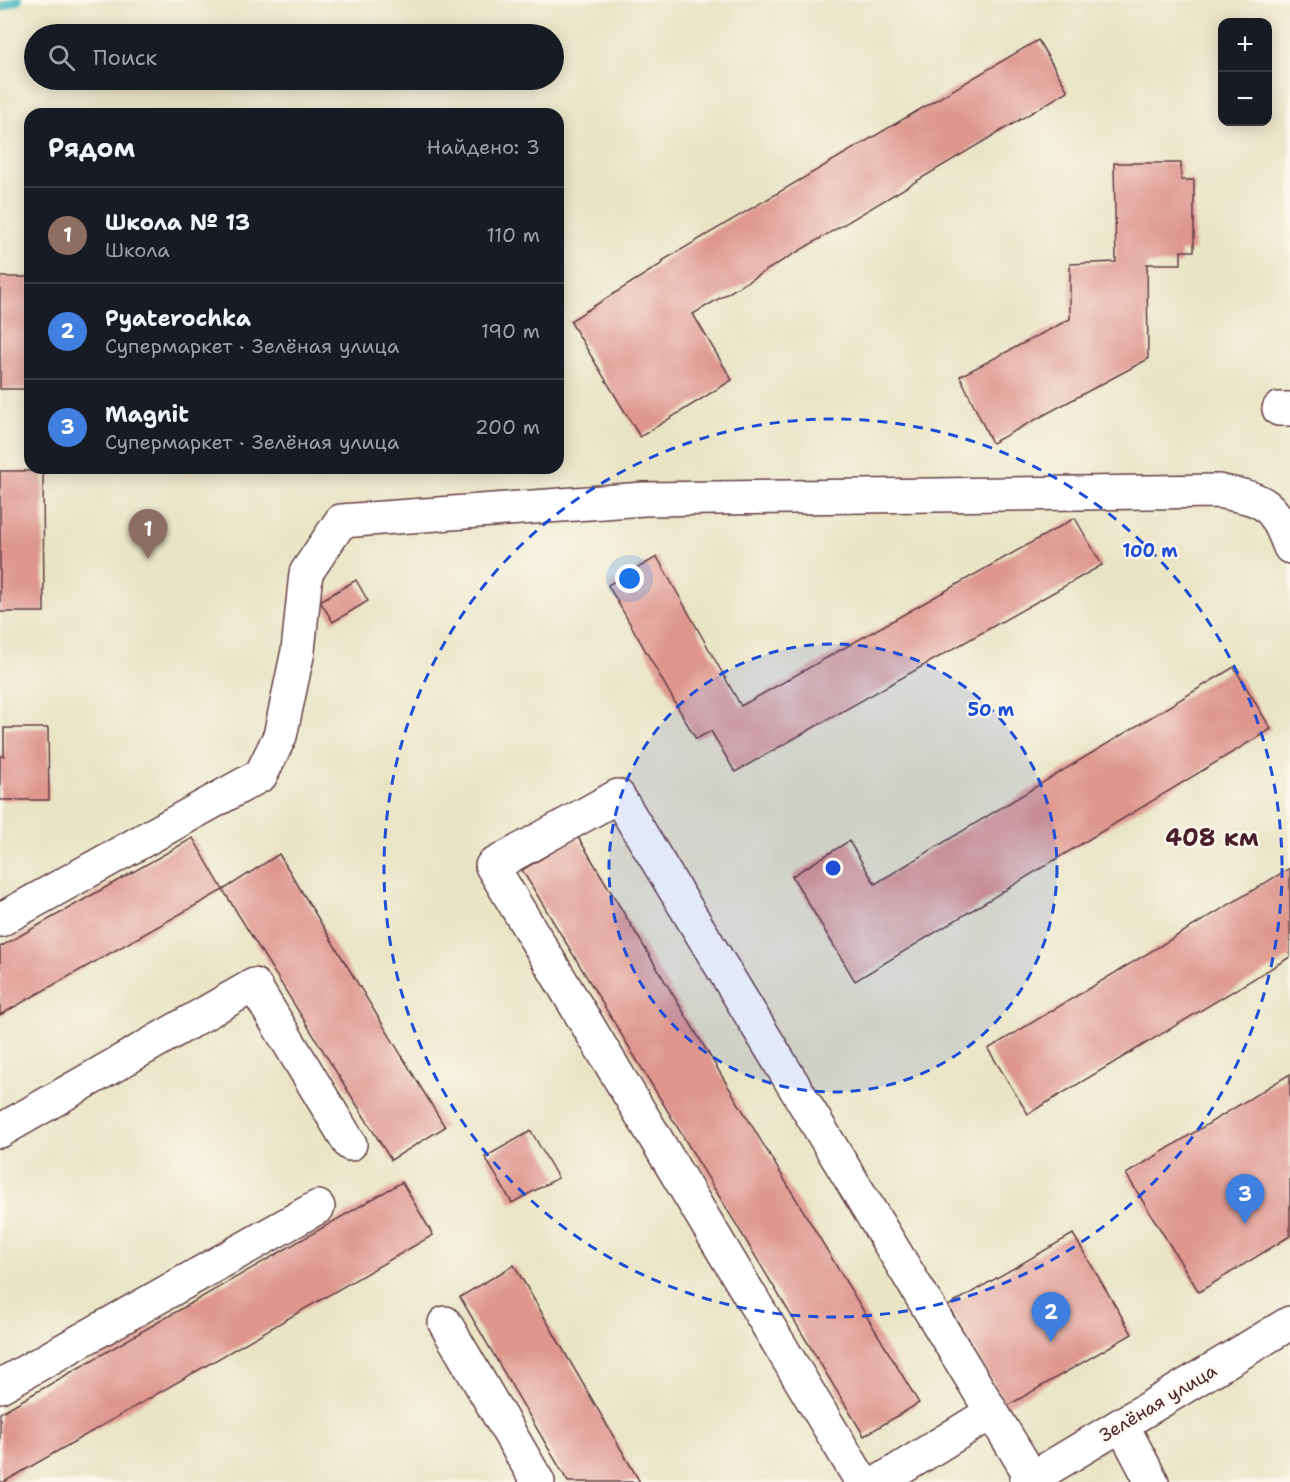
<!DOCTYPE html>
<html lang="ru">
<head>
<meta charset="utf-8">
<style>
	:root { --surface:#171b24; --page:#242831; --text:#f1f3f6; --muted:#9ea1a6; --line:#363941; --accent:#0f766e }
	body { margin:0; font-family:"Shantell Sans",sans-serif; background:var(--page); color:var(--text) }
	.controls { position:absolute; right:18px; top:18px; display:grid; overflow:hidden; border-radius:12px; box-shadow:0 3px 15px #0003 }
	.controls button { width:54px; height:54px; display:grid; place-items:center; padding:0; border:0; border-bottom:2px solid var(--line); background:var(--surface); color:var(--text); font:30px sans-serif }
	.you { position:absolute; left:630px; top:579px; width:21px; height:21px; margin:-15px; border:4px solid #fff; border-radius:50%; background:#1a73e8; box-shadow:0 0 0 9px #1a73e833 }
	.badge { display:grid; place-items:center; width:39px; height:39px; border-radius:50%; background:var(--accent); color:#fff; font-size:20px; font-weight:700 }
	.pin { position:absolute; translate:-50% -50px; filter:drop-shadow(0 2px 3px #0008) }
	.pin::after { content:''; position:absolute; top:32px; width:21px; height:18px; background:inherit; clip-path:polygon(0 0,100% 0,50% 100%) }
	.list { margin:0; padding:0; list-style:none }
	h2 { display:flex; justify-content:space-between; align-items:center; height:78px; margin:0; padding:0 24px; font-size:26px }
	h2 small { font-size:20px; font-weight:400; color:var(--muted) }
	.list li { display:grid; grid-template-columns:39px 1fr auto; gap:18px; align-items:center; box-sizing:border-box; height:96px; padding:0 24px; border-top:2px solid var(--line) }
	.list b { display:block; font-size:22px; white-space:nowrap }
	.list p { margin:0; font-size:20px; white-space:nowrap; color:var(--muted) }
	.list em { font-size:20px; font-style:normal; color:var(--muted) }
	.icon { flex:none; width:33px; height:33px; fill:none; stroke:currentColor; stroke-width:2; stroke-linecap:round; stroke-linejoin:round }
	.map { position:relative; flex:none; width:1290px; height:1482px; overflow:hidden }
	.search { position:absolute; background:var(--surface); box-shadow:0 3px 15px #0003; left:24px; top:24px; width:540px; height:66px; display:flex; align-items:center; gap:15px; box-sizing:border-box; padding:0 21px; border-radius:33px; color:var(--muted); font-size:22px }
	.panel { position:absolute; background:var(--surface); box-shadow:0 3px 15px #0003; left:24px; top:108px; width:540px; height:366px; border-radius:18px }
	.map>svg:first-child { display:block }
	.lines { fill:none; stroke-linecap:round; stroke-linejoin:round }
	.stream { stroke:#45b5bd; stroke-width:9 }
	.building { fill:#de968d }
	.minor-casing { stroke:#623d42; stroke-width:36 }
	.minor { stroke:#fff; stroke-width:33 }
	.ring { fill:none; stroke:#1d4ed8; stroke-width:3; stroke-dasharray:10 8 }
	.labels { text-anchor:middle; stroke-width:4.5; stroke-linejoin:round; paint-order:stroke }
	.street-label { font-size:18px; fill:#4a1f2b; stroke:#fbf7ec }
	.district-label { font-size:24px; font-weight:bold; fill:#4a1f2b; stroke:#fbf7ec }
	.centre { fill:#1d4ed8; stroke:#fbf7ec; stroke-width:3 }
	.ring-label { font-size:18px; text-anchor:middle; font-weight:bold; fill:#1d4ed8; stroke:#fbf7ec; stroke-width:4.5; stroke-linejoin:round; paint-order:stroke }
</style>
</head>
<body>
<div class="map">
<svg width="1290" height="1482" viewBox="0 0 1290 1482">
	<rect width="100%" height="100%" fill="#fbf7ec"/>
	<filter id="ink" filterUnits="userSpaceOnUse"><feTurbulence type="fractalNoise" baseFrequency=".0167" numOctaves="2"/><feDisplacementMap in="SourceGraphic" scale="12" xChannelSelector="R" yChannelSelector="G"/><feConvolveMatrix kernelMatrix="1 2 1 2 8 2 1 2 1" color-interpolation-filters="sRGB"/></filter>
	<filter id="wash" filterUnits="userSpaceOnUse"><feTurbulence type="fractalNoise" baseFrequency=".008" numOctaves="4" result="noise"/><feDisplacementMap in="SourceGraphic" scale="24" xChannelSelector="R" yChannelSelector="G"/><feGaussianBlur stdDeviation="1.35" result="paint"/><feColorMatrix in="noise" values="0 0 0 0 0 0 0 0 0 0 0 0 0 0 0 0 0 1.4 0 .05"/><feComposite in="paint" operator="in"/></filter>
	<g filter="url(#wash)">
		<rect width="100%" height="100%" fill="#e9e4c4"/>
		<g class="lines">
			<path class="stream" d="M0,8L18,0"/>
		</g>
		<g id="blocks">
			<path class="building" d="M1038,40L1068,91L693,314L732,380L640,437L570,321L663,263L662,261Z
				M1114,163H1181V180H1194V251H1181V264H1147L1148,359L992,443L960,376L1070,319V264L1116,262Z
				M0,277H30V389H0Z
				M0,471H43L44,612H0Z
				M1075,518L1102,565L735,772L711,731L696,739L608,585L657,557L741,706Z
				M356,580L368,601L333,622L320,601Z
				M1234,667L1271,729L855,981L792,876L849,841L875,884Z
				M4,728H48L49,800H0V756H4Z
				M578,837L919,1403L864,1436L522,870Z
				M193,838L223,890L0,1015V947Z
				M279,854L445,1127L391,1160L223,890Z
				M1290,868V957L1028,1114L988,1049Z
				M1290,1074V1236L1199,1292L1126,1174Z
				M531,1131L558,1178L512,1203L485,1157Z
				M402,1182L433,1235L4,1482H0V1413Z
				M1073,1234L1132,1334L1007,1406L948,1306Z
				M514,1265L640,1482H568L460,1297Z"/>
		</g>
	</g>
	<g filter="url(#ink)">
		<use href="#blocks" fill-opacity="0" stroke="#623d42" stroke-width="1.5"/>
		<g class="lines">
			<defs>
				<path id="minor" d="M1279,409H1290
					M0,920L261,775L280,736L298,651L306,573L341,521L644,499L1218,491C1265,500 1272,501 1290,547
					M0,1131L254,985L350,1144
					M445,1323L538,1482
					M0,1386L318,1207
					M1122,1425L1152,1482
					M862,1482L492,866L618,796L1032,1478
					M879,1482L992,1412
					M1026,1482L1290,1323"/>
			</defs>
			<use href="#minor" class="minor-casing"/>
			<use href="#minor" class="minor"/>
		</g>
	</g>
	<circle cx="833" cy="868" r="224" fill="#1d4ed8" fill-opacity=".12"/>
	<g class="ring">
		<circle cx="833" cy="868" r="224"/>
		<circle cx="833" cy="868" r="449"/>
	</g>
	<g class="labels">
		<g class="street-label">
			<text transform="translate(1158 1403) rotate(-31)" y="6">Зелёная улица</text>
		</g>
		<g class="district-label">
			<text x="1212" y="846">408 км</text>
		</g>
	</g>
	<circle cx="833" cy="868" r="9" class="centre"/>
	<g class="ring-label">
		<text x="1150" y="557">100 m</text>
		<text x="991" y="716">50 m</text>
	</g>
</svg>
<div class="controls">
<button>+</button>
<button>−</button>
</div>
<div class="you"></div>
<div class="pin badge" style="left:148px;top:559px;background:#8d6e63">1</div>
<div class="pin badge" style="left:1051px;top:1342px;background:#3f7fe0">2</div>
<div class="pin badge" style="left:1245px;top:1224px;background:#3f7fe0">3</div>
<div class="search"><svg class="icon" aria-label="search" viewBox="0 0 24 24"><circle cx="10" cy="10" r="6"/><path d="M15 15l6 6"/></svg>Поиск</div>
<section class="panel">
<h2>Рядом<small>Найдено: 3</small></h2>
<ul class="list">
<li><span class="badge" style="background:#8d6e63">1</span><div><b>Школа № 13</b><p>Школа</p></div><em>110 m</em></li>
<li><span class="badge" style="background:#3f7fe0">2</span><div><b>Pyaterochka</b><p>Супермаркет · Зелёная улица</p></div><em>190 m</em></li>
<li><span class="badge" style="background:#3f7fe0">3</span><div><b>Magnit</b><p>Супермаркет · Зелёная улица</p></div><em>200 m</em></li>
</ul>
</section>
</div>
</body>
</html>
